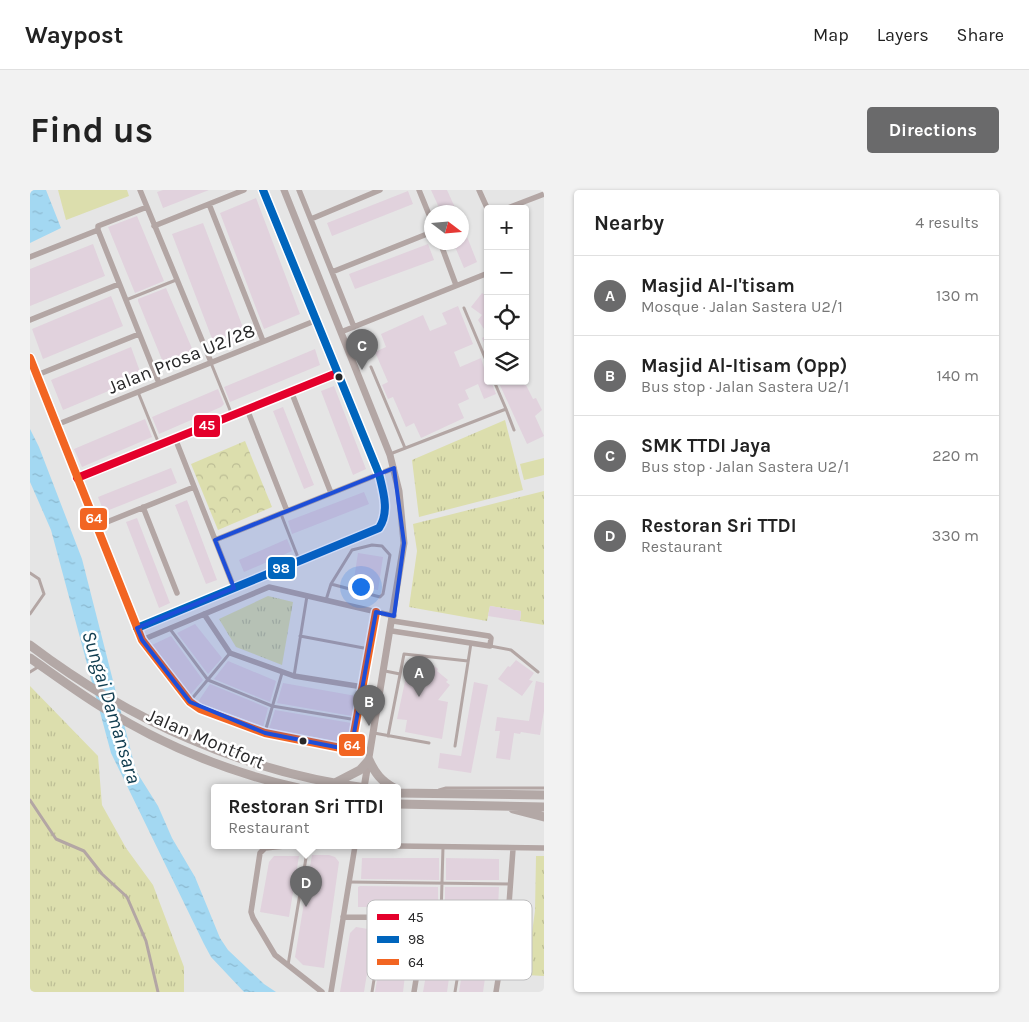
<!DOCTYPE html>
<html lang="en">
<head>
<meta charset="utf-8">
<style>
	:root { --surface:#fff; --page:#f2f2f2; --text:#222; --muted:#767676; --line:#e0e0e0; --accent:#6a6a6b }
	body { margin:0; font-family:Karla,sans-serif; background:var(--page); color:var(--text) }
	.controls { position:absolute; right:15px; top:15px; display:grid; overflow:hidden; border-radius:5px; box-shadow:0 1px 4px #0004 }
	.controls button { width:45px; height:45px; display:grid; place-items:center; padding:0; border:0; border-bottom:1px solid var(--line); background:var(--surface); color:var(--text); font:25px sans-serif }
	.compass { position:absolute; left:394px; top:15px; width:45px; height:45px; border-radius:50%; background:var(--surface); box-shadow:0 1px 4px #0004; rotate:106deg }
	.you { position:absolute; left:330px; top:396px; width:18px; height:18px; margin:-12px; border:4px solid #fff; border-radius:50%; background:#1a73e8; box-shadow:0 0 0 8px #1a73e833 }
	.badge { display:grid; place-items:center; width:32px; height:32px; border-radius:50%; background:var(--accent); color:#fff; font-size:16px; font-weight:700 }
	.pin { position:absolute; translate:-50% -41px; filter:drop-shadow(0 1px 2px #0008) }
	.pin::after { content:''; position:absolute; top:26px; width:18px; height:15px; background:inherit; clip-path:polygon(0 0,100% 0,50% 100%) }
	.popup { position:absolute; left:181px; top:594px; width:190px; height:65px; box-sizing:border-box; display:grid; place-content:center; border-radius:5px; background:var(--surface); filter:drop-shadow(0 1px 4px #0005); font-size:16px; white-space:nowrap; color:var(--muted) }
	.popup b { font-size:19px; color:var(--text) }
	.popup::after { content:''; position:absolute; left:50%; top:100%; margin-left:-10px; border:10px solid transparent; border-top-color:var(--surface) }
	.list { margin:0; padding:0; list-style:none }
	h2 { display:flex; justify-content:space-between; align-items:center; height:65px; margin:0; padding:0 20px; font-size:21px }
	h2 small { font-size:16px; font-weight:400; color:var(--muted) }
	.list li { display:grid; grid-template-columns:32px 1fr auto; gap:15px; align-items:center; box-sizing:border-box; height:80px; padding:0 20px; border-top:1px solid var(--line) }
	.list b { display:block; font-size:19px; white-space:nowrap }
	.list p { margin:0; font-size:16px; white-space:nowrap; color:var(--muted) }
	.list em { font-size:16px; font-style:normal; color:var(--muted) }
	.icon { flex:none; width:28px; height:28px; fill:none; stroke:currentColor; stroke-width:2; stroke-linecap:round; stroke-linejoin:round }
	.map { position:relative; flex:none; width:514px; height:802px; overflow:hidden; border-radius:5px }
	header { display:flex; align-items:center; gap:30px; box-sizing:border-box; height:70px; padding:0 25px; background:var(--surface); border-bottom:1px solid var(--line) }
	header strong { font-size:24px }
	nav { display:flex; gap:28px; margin-inline-start:auto; font-size:18px }
	.intro { display:flex; align-items:center; justify-content:space-between; box-sizing:border-box; height:120px; padding:0 30px }
	h1 { margin:0; font-size:35px }
	.button { padding:12px 22px; border-radius:5px; background:var(--accent); color:#fff; font-size:18px; font-weight:700 }
	main { display:flex; gap:30px; padding:0 30px }
	aside { flex:1; background:var(--surface); border-radius:5px; box-shadow:0 1px 4px #0004 }
	.map>svg:first-child { display:block }
	.grass { fill:url(#grass-tufts) }
	.park { fill:url(#park-crowns) }
	.garden { fill:#dcdead }
	.water { fill:url(#water-ripples) }
	.building { fill:#e1d2dd }
	.lines { fill:none; stroke-linecap:round; stroke-linejoin:round }
	.service { stroke:#b3a6a4; stroke-width:3 }
	.minor { stroke:#b3a6a4; stroke-width:5.5 }
	.tertiary { stroke:#b3a6a4; stroke-width:7 }
	.primary { stroke:#b3a8a6; stroke-width:9 }
	.bus-1-casing { stroke:#fff; stroke-width:11 }
	.bus-2-casing { stroke:#fff; stroke-width:11 }
	.bus-3-casing { stroke:#fff; stroke-width:11 }
	.bus-1 { stroke:#e4002b; stroke-width:8 }
	.bus-2 { stroke:#0065bd; stroke-width:8 }
	.bus-3 { stroke:#f26522; stroke-width:8 }
	.marked { fill:#1d4ed8; fill-opacity:0.2; stroke:#1d4ed8; stroke-width:4; stroke-linejoin:round }
	.bus-dot { fill:#282829; stroke:#fff; stroke-width:2 }
	.labels { text-anchor:middle; stroke-width:5; stroke-linejoin:round; paint-order:stroke }
	.street-label { font-size:19px; fill:#282829; stroke:#fff }
	.water-label { font-size:20px; font-style:italic; fill:#0f3c4f; stroke:#fff }
	.key { fill:#fff; stroke:#bebebf; stroke-width:1 }
	.key-label { font-size:14px; fill:#282829 }
	.line-badge { stroke:#fff; stroke-width:2 }
	.badge-label { font-size:14px; text-anchor:middle; font-weight:bold; fill:#fff }
</style>
</head>
<body>
<header>
<strong>Waypost</strong>
<nav><a>Map</a><a>Layers</a><a>Share</a></nav>
</header>
<div class="intro"><h1>Find us</h1><a class="button">Directions</a></div>
<main>
<div class="map">
<svg width="514" height="802" viewBox="0 0 514 802">
	<defs>
		<pattern id="grass-tufts" width="24" height="20" patternUnits="userSpaceOnUse" patternTransform="scale(1.25)"><rect width="24" height="20" fill="#dcdead"/><path d="M3 7l-1-3M5 7V3M7 7l1-3M15 17l-1-3M17 17v-4M19 17l1-3" fill="none" stroke="#bdbe95"/></pattern>
		<pattern id="park-crowns" width="20" height="18" patternUnits="userSpaceOnUse" patternTransform="scale(1.25)"><rect width="20" height="18" fill="#dcdead"/><path d="M2 6a3 3 0 1 1 6 0M12 15a3 3 0 1 1 6 0" fill="none" stroke="#bdbe95"/></pattern>
		<pattern id="water-ripples" width="26" height="14" patternUnits="userSpaceOnUse" patternTransform="scale(1.25)"><rect width="26" height="14" fill="#a3d8f2"/><path d="M2 4q2-2 4 0t4 0M15 11q2-2 4 0t4 0" fill="none" stroke="#8cb9d0"/></pattern>
	</defs>
	<rect width="100%" height="100%" fill="#e5e5e5"/>
	<path class="grass" d="M475,230L493,300L389,327L382,270Z
		M514,301V435L490,431L491,421L460,416L457,431L379,417L387,361L383,334Z
		M238,406L263,412L252,475L206,457L189,429Z
		M0,496L68,566L72,615L96,658L123,695L154,777V802H0Z
		M506,666H514V786L496,785L505,721Z"/>
	<path class="park" d="M215,251L242,317L188,340L161,274Z"/>
	<path class="garden" d="M28,0H97L99,6L36,30Z
		M514,268V285L494,290L490,274Z"/>
	<path class="water" d="M0,0H16L31,38L0,53Z
		M0,239L9,257L52,369L106,581L128,616L142,648L165,687L190,748L198,760L234,794L246,802H214L181,767L174,754L81,563L21,340L0,292Z"/>
	<path class="building" d="M133,0H179L133,18L127,2Z
		M401,0H417L427,22H411Z
		M378,1L383,14L302,46L297,33Z
		M226,8L270,124L234,139L190,23Z
		M107,26L134,91L105,103L78,37Z
		M173,33L217,148L186,159L142,44Z
		M432,34L447,72L434,78L423,52H432Z
		M63,54L75,86L0,116V79Z
		M398,54L404,70L325,99L319,84Z
		M136,98L167,170L137,182L108,111V109Z
		M452,103L458,107V162L452,148L458,145L448,130L452,125L441,117Z
		M81,106L93,136L13,169L2,139Z
		M428,116L443,154L424,162L430,177L451,168L458,191H461L466,204L454,209L448,194L435,200L439,209L428,214L434,228L391,248L384,233L376,237L363,207L358,209L352,195L358,192L345,162L356,157L351,144L393,125L400,141L417,134L412,123Z
		M101,157L112,187L33,220L21,190Z
		M285,159L290,175L200,212L194,197Z
		M468,191H494L503,209L506,208L512,220L505,226L514,246L497,254Z
		M304,196L336,279L323,285L291,201Z
		M188,199L194,214L191,217L129,244L122,227Z
		M253,217L284,295L274,299L243,221Z
		M115,229L122,247L52,277L44,259Z
		M141,278L147,293L74,322L68,307Z
		M334,302L339,314L262,344L258,331Z
		M157,310L187,390L176,394L145,315Z
		M107,328L140,413L129,418L96,332Z
		M257,349L262,361L214,382L209,370Z
		M328,363L353,367L348,400L323,396Z
		M460,416L491,421L490,431L458,426Z
		M165,434L192,468L178,484L147,443Z
		M141,446L173,490L160,505L122,455Z
		M383,468L393,470L402,477L403,475L408,479L407,481L418,490L416,492L420,495L408,510L418,512L412,549L375,542L377,530L367,529L377,482L375,478Z
		M486,470L504,483L499,490L503,491L492,506L468,489L478,476L480,477Z
		M198,471L246,491L240,512L184,489Z
		M506,491L514,493V521L510,545L491,542L490,544L484,543L480,570L466,568L470,541H465L467,527L499,531Z
		M444,492L458,495L441,583L408,578L410,563L431,566Z
		M253,493L326,506L322,526L247,513Z
		M180,494L238,518L233,537L168,512Z
		M245,520L321,533L318,553L239,539Z
		M282,665H299L305,667L309,672L294,778L273,775L265,767Z
		M244,666H269L259,727L230,722L239,672Z
		M332,668H409V690L331,689Z
		M416,668L469,669V690H416Z
		M330,696L408,697V717H328V697Z
		M415,697H469L468,718H415Z
		M356,736L375,738L380,744L373,802H345Z
		M326,737L344,740L334,802H310L320,743Z
		M409,740H426L417,802H393L403,745Z
		M439,740H456L461,746L453,802H429Z"/>
	<g class="lines">
		<path class="service" d="M96,110L146,90
			M434,118L458,175
			M181,173L202,225
			M341,177L375,258
			M464,191L476,219
			M108,202L129,254
			M360,264L476,219L484,240
			M251,324L269,370
			M342,355L352,356L360,365L353,404L350,407L301,394L322,360Z
			M0,383L9,389L14,404L0,424
			M296,410L301,394
			M140,439L178,490L242,516L327,530
			M270,446L339,459
			M460,456L481,460L508,482
			M355,481L370,484
			M0,482L8,477
			M264,486L277,406
			M160,511L200,463
			M235,542L252,483
			M344,543L399,553
			M358,546L374,464L438,471
			M425,556L441,453
			M409,600L416,598H514
			M0,610L26,649L54,661L72,684L97,707L116,751L128,802
			M319,692L480,694
			M411,727L413,657
			M258,775L278,656
			M342,802L354,728
			M425,802L437,729"/>
		<path class="minor" d="M110,0L181,172
			M269,0L324,137
			M389,0L402,32
			M449,0L458,20
			M179,14L233,151
			M475,19L514,4
			M281,29L350,0
			M124,36L214,0
			M68,40L129,193
			M410,52L426,95
			M0,67L68,40V36L117,17
			M302,82L402,42
			M0,130L89,94
			M311,142L458,83
			M0,168L112,450L160,512L170,519L235,543L321,560L346,422
			M7,185L109,144
			M261,201L301,303
			M217,219L257,321
			M26,235L287,130
			M145,248L204,398
			M47,288L307,183
			M113,317L147,403
			M67,336L164,297
			M185,350L364,278
			M174,424L200,463L264,486L333,497
			M107,438L349,338C360,322 353,301 349,284L233,0
			M362,441L460,456L461,448L459,446L363,431
			M112,450L239,397L364,426
			M255,656L235,658L230,663L221,722L223,728L245,765L292,802
			M367,656L514,658
			M313,727L478,728
			M301,802L325,656
			M384,802L396,728
			M466,802L478,728L483,659"/>
		<path class="tertiary" d="M254,0L360,265L369,301L374,353L334,598"/>
		<path class="primary" d="M0,455C99,530 213,582 336,598
			M0,468C23,484 46,501 70,516C130,554 198,582 268,598
			M303,594L330,580L339,570C345,583 351,591 364,598
			M367,603L514,605
			M367,614L514,617
			M483,619L514,627"/>
		<defs>
			<path id="bus-1" d="M47,288L307,183"/>
			<path id="bus-2" d="M107,438L349,338C360,322 353,301 349,284L233,0"/>
			<path id="bus-3" d="M0,168L112,450L160,512L170,519L235,543L321,560L346,422"/>
		</defs>
		<use href="#bus-1" class="bus-1-casing"/>
		<use href="#bus-2" class="bus-2-casing"/>
		<use href="#bus-3" class="bus-3-casing"/>
		<use href="#bus-1" class="bus-1"/>
		<use href="#bus-2" class="bus-2"/>
		<use href="#bus-3" class="bus-3"/>
	</g>
	<path class="marked" d="M364,278L374,353L364,426L346,422L321,560L235,543L160,512L112,450L107,438L204,398L185,350Z"/>
	<g class="bus-dot">
		<circle cx="309" cy="187" r="4.5"/>
		<circle cx="273" cy="551" r="4.5"/>
	</g>
	<g class="labels">
		<g class="street-label">
			<text transform="translate(151 168) rotate(-22)" y="7">Jalan Prosa U2/28</text>
			<text transform="translate(176 548) rotate(23)" y="7">Jalan Montfort</text>
		</g>
		<g class="water-label">
			<text transform="translate(82 517) rotate(73)" y="7">Sungai Damansara</text>
		</g>
	</g>
	<rect x="337" y="710" width="165" height="80" rx="8" class="key"/>
	<rect x="347" y="724" width="22" height="6" fill="#e4002b"/>
	<rect x="347" y="746" width="22" height="7" fill="#0065bd"/>
	<rect x="347" y="769" width="22" height="6" fill="#f26522"/>
	<g class="key-label">
		<text x="378" y="732">45</text>
		<text x="378" y="754">98</text>
		<text x="378" y="777">64</text>
	</g>
	<g class="line-badge">
		<rect x="163" y="224" width="28" height="24" rx="5" fill="#e4002b"/>
		<rect x="49" y="317" width="29" height="24" rx="5" fill="#f26522"/>
		<rect x="237" y="366" width="29" height="24" rx="5" fill="#0065bd"/>
		<rect x="308" y="543" width="28" height="24" rx="5" fill="#f26522"/>
	</g>
	<g class="badge-label">
		<text x="177" y="240">45</text>
		<text x="64" y="333">64</text>
		<text x="251" y="383">98</text>
		<text x="322" y="560">64</text>
	</g>
</svg>
<div class="controls">
<button>+</button>
<button>−</button>
<button><svg class="icon" aria-label="locate" viewBox="0 0 24 24"><circle cx="12" cy="12" r="6"/><path d="M12 2v4M12 18v4M2 12h4M18 12h4"/></svg></button>
<button><svg class="icon" aria-label="layers" viewBox="0 0 24 24"><path d="M12 4l9 5-9 5-9-5zM3 14l9 5 9-5"/></svg></button>
</div>
<svg class="compass" viewBox="-18 -18 36 36"><path d="M0-13l5 13h-10z" fill="#e53935"/><path d="M0 13l5-13h-10z" fill="#767676"/></svg>
<div class="you"></div>
<div class="pin badge" style="left:389px;top:507px">A</div>
<div class="pin badge" style="left:339px;top:536px">B</div>
<div class="pin badge" style="left:332px;top:180px">C</div>
<div class="pin badge" style="left:276px;top:717px">D</div>
<div class="popup"><b>Restoran Sri TTDI</b>Restaurant</div>
</div>
<aside>
<h2>Nearby<small>4 results</small></h2>
<ul class="list">
<li><span class="badge">A</span><div><b>Masjid Al-I'tisam</b><p>Mosque · Jalan Sastera U2/1</p></div><em>130 m</em></li>
<li><span class="badge">B</span><div><b>Masjid Al-Itisam (Opp)</b><p>Bus stop · Jalan Sastera U2/1</p></div><em>140 m</em></li>
<li><span class="badge">C</span><div><b>SMK TTDI Jaya</b><p>Bus stop · Jalan Sastera U2/1</p></div><em>220 m</em></li>
<li><span class="badge">D</span><div><b>Restoran Sri TTDI</b><p>Restaurant</p></div><em>330 m</em></li>
</ul>
</aside>
</main>
</body>
</html>
